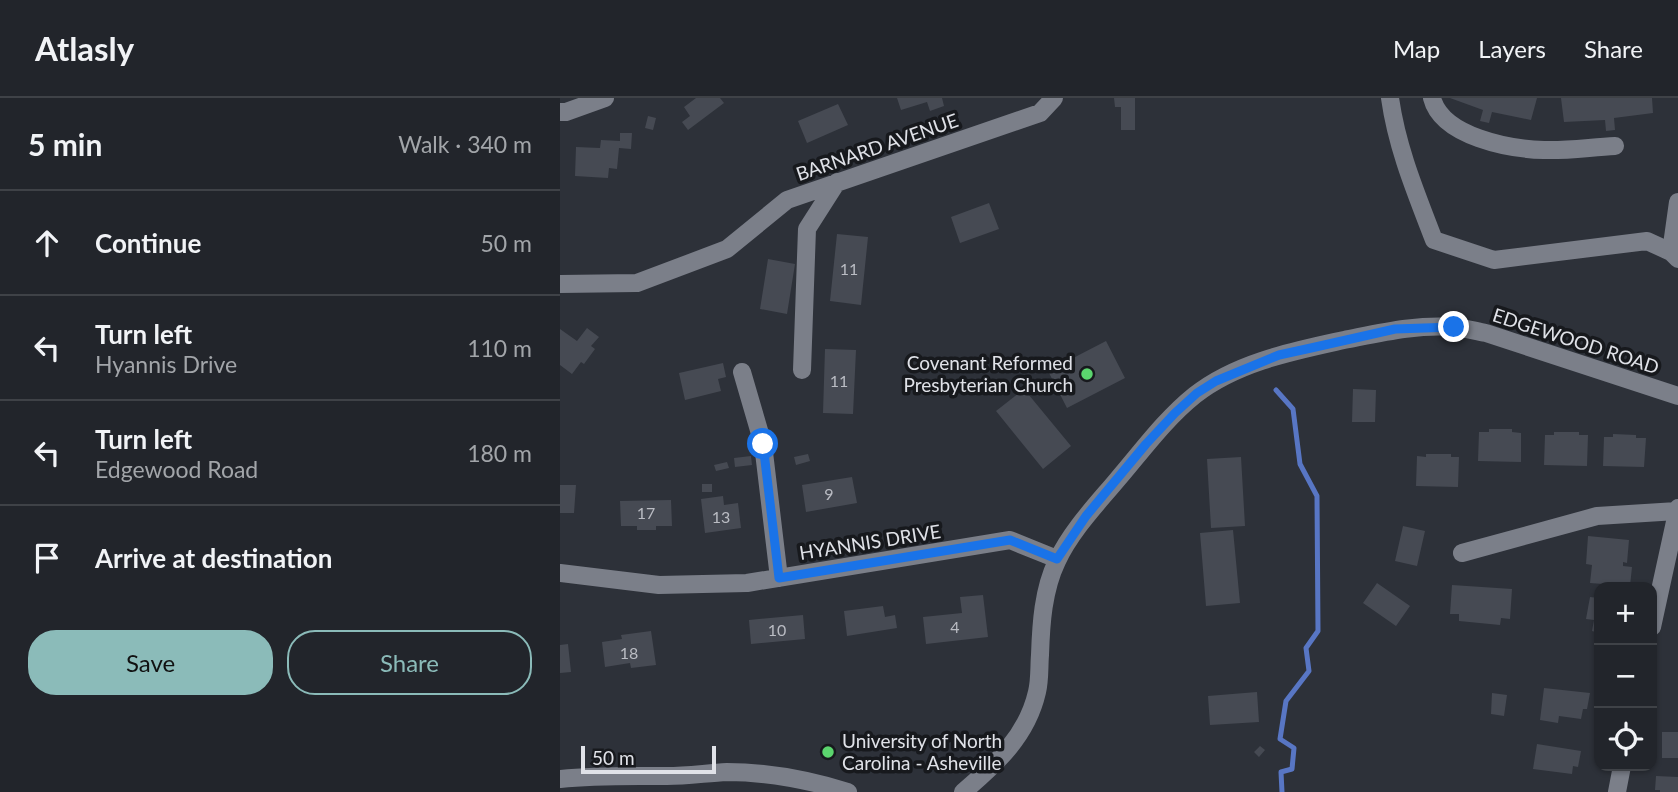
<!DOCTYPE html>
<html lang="en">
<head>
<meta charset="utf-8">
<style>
	:root { --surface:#22252b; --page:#2e3137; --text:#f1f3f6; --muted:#a2a5a9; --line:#3f4247; --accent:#8bbbb9 }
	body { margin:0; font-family:Lato,sans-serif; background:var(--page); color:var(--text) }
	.controls { position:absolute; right:21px; bottom:21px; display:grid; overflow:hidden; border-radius:14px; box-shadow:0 2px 5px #0004 }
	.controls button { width:63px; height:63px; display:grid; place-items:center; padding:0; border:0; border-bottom:2px solid var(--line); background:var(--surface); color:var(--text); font:35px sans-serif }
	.scale { position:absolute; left:21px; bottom:18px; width:135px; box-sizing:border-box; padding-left:7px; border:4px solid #e0e2e8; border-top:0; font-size:19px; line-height:24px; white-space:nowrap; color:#e0e2e8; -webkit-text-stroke:5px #17191d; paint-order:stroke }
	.stop { position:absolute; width:21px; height:21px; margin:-16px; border:5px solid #1a73e8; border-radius:50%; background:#fff }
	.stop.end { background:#1a73e8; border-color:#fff; box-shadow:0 2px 7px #0008 }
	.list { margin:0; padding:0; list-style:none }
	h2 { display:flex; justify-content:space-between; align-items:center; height:91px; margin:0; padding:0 28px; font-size:30px }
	h2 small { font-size:23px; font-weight:400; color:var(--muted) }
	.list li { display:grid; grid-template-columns:46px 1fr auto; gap:21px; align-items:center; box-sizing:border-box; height:105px; padding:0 28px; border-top:2px solid var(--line) }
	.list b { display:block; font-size:26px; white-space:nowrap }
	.list p { margin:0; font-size:23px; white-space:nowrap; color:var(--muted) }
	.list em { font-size:23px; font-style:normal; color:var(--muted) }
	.actions { display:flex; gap:14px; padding:21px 28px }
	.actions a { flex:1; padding:16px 0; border:2px solid var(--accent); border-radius:28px; text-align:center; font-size:24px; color:var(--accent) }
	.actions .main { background:var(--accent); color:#111 }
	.icon { flex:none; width:38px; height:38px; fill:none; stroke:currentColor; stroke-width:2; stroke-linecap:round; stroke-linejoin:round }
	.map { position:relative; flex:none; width:1118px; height:694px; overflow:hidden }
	header { display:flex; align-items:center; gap:42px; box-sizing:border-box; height:98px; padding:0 35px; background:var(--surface); border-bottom:2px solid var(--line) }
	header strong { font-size:33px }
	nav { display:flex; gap:38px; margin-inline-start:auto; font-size:24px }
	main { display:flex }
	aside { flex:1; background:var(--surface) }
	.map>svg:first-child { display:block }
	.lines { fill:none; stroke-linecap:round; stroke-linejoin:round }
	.stream { stroke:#5876c4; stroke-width:5 }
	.building { fill:#464a53 }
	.minor { stroke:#7b7f89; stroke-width:18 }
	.route { stroke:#1a73e8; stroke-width:9 }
	.poi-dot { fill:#5bd56e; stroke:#17191d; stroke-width:2.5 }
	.labels { text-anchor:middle; stroke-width:7; stroke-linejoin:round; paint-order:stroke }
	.number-label { font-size:16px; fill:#babcc3 }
	.street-label { font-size:19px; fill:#e0e2e8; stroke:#17191d }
	.poi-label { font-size:19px; fill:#e0e2e8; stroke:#17191d; text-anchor:end }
</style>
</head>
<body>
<header>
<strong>Atlasly</strong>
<nav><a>Map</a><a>Layers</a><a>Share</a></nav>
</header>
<main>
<aside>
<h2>5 min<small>Walk · 340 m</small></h2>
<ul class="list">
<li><svg class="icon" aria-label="ahead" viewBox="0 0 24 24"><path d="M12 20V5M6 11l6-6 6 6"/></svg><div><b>Continue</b></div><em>50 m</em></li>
<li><svg class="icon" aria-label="left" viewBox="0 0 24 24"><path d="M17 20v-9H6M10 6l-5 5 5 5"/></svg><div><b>Turn left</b><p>Hyannis Drive</p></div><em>110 m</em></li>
<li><svg class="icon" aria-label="left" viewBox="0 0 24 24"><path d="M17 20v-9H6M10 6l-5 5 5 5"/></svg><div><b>Turn left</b><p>Edgewood Road</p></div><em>180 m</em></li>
<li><svg class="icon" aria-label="arrive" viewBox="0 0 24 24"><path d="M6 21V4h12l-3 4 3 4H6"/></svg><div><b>Arrive at destination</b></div></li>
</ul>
<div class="actions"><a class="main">Save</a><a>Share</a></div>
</aside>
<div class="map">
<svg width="1118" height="694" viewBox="0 0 1118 694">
	<rect width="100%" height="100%" fill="#2d3139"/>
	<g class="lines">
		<path class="stream" d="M716,292L733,311L740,366L757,398L758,533L746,550L749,573L726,603L720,641L734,650L732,671L721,674L722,694"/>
	</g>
	<path class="building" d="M136,0H160L164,5L128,32L122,24L130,18L124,9Z
		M337,0H382L384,8L370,13L367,4L341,12Z
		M554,0H575V32H561V9H555Z
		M890,0H977L971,22L932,14L929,25L920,23L923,12Z
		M1001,0H1092L1093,15L1054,20L1055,32L1046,33L1045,22L1004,24Z
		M278,6L288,27L247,45L238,23Z
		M88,18L96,20L93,32L85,30Z
		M60,35H72L71,51L59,50L57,71L49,70L48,80L15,78L16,49L40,50L41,42L60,43Z
		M429,105L439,131L400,145L391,119Z
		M277,136L308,139L301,207L270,203Z
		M208,161L235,166L227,216L200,211Z
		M27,230L39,239L31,248L35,251L24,266L21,264L12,276L0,267V231L17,243Z
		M546,243L565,280L507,310L488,273Z
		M265,251L296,252L293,316L263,315Z
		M163,265L166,279L158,281L161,293L125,302L119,275Z
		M464,291L511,348L483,371L436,313Z
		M793,291L816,292L815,324H792Z
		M929,331H952V334L961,335V364L918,363L919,334H929Z
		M994,334H1019V337H1028L1027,368L984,367L985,337H994Z
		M1053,336L1076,337V340H1086L1084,369L1043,368L1044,339H1053Z
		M248,356L250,363L236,367L234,359Z
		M866,356H891V359H899L898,389L856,388L857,358L866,359Z
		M191,358L192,367L175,369L174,360Z
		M681,359L685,428L651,430L647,361Z
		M167,364L169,370L156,373L154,367Z
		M292,379L297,405L246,414L242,387Z
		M142,386H152V394H142Z
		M0,387H16L14,415H0Z
		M163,398L164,407L178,405L181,430L145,435L141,401Z
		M111,402L112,428H96V432H77V428H61L60,403Z
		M843,428L865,433L857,468L835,463Z
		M673,432L680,505L646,508L640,435Z
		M1028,438L1069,442L1067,465L1063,464V468L1072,469L1070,488L1030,485L1032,467L1026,466Z
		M817,485L850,508L836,528L803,505Z
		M892,487L952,491L950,521L941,520L940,527L899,523V516H890Z
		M423,497L428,539L366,546L363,519L402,515L400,499Z
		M1030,499L1039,500V535L1032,533L1034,522L1026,521Z
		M323,508L325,519L335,517L337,530L287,538L284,513Z
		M243,517L245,541L191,546L189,522Z
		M91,533L96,567L71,570L70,565L45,569L42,544L62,541L61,537Z
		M8,546L11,574L0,575V547Z
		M984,590L1030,595L1027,611H1023L1021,621L999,618L998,625L980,622Z
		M697,594L699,624L650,627L648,598Z
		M932,595L947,597L944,618L931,616Z
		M1102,634H1118V660H1102Z
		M977,646L1021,653L1018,669L1013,668L1012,676L973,671Z
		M700,648L705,652L699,659L694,654Z
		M1096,678L1118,679V694H1100V692H1095Z"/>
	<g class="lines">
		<path class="minor" d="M830,0C837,50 856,95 874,142L934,162L1087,143L1111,154L1118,161
			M872,0C882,39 950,51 984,52C1007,53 1032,49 1055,48
			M0,14H6L45,0
			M1111,154L1118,104
			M0,186L77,185L167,151L227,102L480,15L494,0
			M242,272L247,131L277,84
			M182,274L203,346L219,480
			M902,455L1037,418L1117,413
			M0,475L99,487L187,485L450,442L497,461
			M1092,529L1118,410
			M0,681C36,677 71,678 107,678C127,678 147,675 167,674C208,674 249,682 288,694
			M403,694C436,666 467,638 477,594C480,582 479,569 480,557C481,526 483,492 497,463C511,433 536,407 557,382C582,353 605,321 635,297C677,264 734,253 784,242C820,235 857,226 894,229C905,230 915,233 926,235L1118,298
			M1057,694L1062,668"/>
	</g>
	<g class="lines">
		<path class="route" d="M203,346L219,480L450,442L497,461L526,418L586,346L615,315L637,295L656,283L719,257L751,250L835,231L894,229"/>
	</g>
	<g class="poi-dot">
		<circle cx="527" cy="276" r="7"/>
		<circle cx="268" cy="654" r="7"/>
	</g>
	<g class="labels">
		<g class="number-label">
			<text x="289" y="177">11</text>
			<text x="279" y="289">11</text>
			<text x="269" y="402">9</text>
			<text x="86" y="421">17</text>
			<text x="161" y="425">13</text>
			<text x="395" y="535">4</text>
			<text x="217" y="538">10</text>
			<text x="69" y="561">18</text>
		</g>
		<g class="street-label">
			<text transform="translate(317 49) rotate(-19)" y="7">BARNARD AVENUE</text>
			<text transform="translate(1016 243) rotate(18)" y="7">EDGEWOOD ROAD</text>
			<text transform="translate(310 444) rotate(-9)" y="7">HYANNIS DRIVE</text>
		</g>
		<g class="poi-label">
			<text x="513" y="272">Covenant Reformed<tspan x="513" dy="22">Presbyterian Church</tspan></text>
			<text x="282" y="650" text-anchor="start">University of North<tspan x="282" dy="22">Carolina - Asheville</tspan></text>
		</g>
	</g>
</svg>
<div class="controls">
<button>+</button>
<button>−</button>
<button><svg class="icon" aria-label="locate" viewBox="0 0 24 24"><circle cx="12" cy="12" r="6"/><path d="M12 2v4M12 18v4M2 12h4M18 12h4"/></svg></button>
</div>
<div class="scale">50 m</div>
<div class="stop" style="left:203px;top:346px"></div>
<div class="stop end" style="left:894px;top:229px"></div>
</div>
</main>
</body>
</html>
